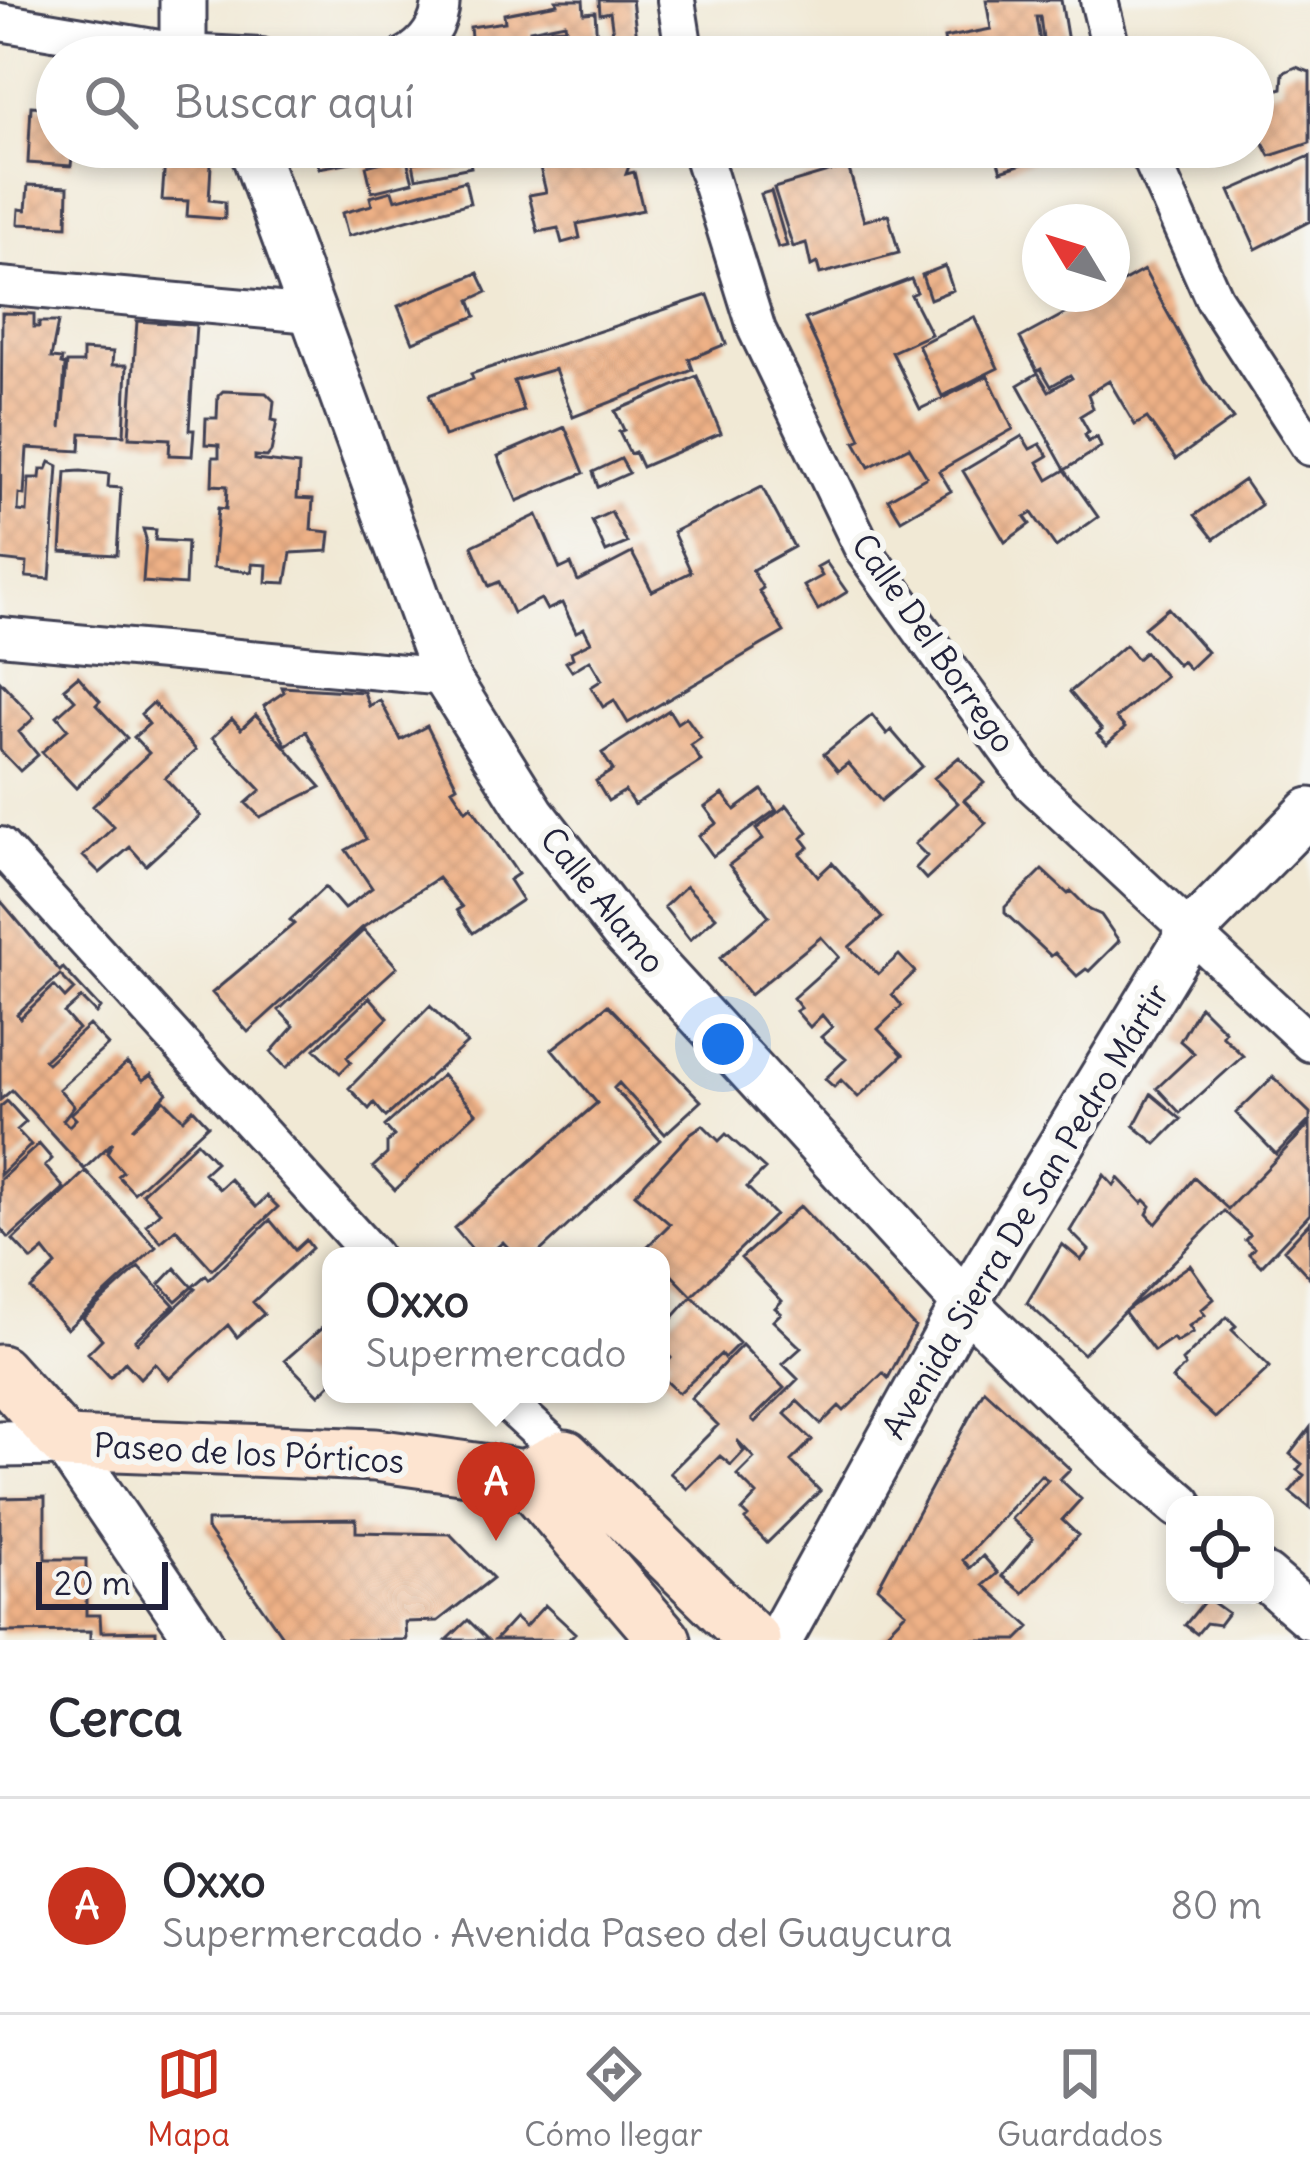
<!DOCTYPE html>
<html lang="es">
<head>
<meta charset="utf-8">
<style>
	:root { --surface:#fff; --page:#f2f2f3; --text:#2b2b33; --muted:#7c7c81; --line:#e1e1e2; --accent:#c8321e }
	body { margin:0; font-family:Delius,sans-serif; background:var(--page); color:var(--text) }
	.controls { position:absolute; right:36px; bottom:36px; display:grid; overflow:hidden; border-radius:24px; box-shadow:0 6px 18px #0003 }
	.controls button { width:108px; height:108px; display:grid; place-items:center; padding:0; border:0; border-bottom:3px solid var(--line); background:var(--surface); color:var(--text); font:60px sans-serif }
	.compass { position:absolute; left:1022px; top:204px; width:108px; height:108px; border-radius:50%; background:var(--surface); box-shadow:0 6px 18px #0003; rotate:308deg }
	.scale { position:absolute; left:36px; bottom:30px; width:132px; box-sizing:border-box; padding-left:12px; border:6px solid #22223b; border-top:0; font-size:33px; line-height:42px; white-space:nowrap; color:#22223b; -webkit-text-stroke:9px #f6f6f2; paint-order:stroke }
	.you { position:absolute; left:723px; top:1044px; width:42px; height:42px; margin:-30px; border:9px solid #fff; border-radius:50%; background:#1a73e8; box-shadow:0 0 0 18px #1a73e833 }
	.badge { display:grid; place-items:center; width:78px; height:78px; border-radius:50%; background:var(--accent); color:#fff; font-size:39px; font-weight:700 }
	.pin { position:absolute; translate:-50% -99px; filter:drop-shadow(0 3px 6px #0008) }
	.pin::after { content:''; position:absolute; top:63px; width:42px; height:36px; background:inherit; clip-path:polygon(0 0,100% 0,50% 100%) }
	.popup { position:absolute; left:322px; top:1247px; width:348px; height:156px; box-sizing:border-box; display:grid; place-content:center; border-radius:24px; background:var(--surface); filter:drop-shadow(0 3px 9px #0005); font-size:39px; white-space:nowrap; color:var(--muted) }
	.popup b { font-size:45px; color:var(--text) }
	.popup::after { content:''; position:absolute; left:50%; top:100%; margin-left:-24px; border:24px solid transparent; border-top-color:var(--surface) }
	.list { margin:0; padding:0; list-style:none }
	h2 { display:flex; justify-content:space-between; align-items:center; height:156px; margin:0; padding:0 48px; font-size:51px }
	h2 small { font-size:39px; font-weight:400; color:var(--muted) }
	.list li { display:grid; grid-template-columns:78px 1fr auto; gap:36px; align-items:center; box-sizing:border-box; height:216px; padding:0 48px; border-top:3px solid var(--line) }
	.list b { display:block; font-size:45px; white-space:nowrap }
	.list p { margin:0; font-size:39px; white-space:nowrap; color:var(--muted) }
	.list em { font-size:39px; font-style:normal; color:var(--muted) }
	.icon { flex:none; width:66px; height:66px; fill:none; stroke:currentColor; stroke-width:2; stroke-linecap:round; stroke-linejoin:round }
	.map { position:relative; flex:none; width:1310px; height:1640px; overflow:hidden }
	.search { position:absolute; background:var(--surface); box-shadow:0 6px 18px #0003; left:36px; right:36px; top:36px; height:132px; display:flex; align-items:center; gap:30px; box-sizing:border-box; padding:0 42px; border-radius:66px; color:var(--muted); font-size:45px }
	.sheet { height:372px; background:var(--surface) }
	nav { display:flex; justify-content:space-around; align-items:center; box-sizing:border-box; height:168px; border-top:3px solid var(--line); background:var(--surface); font-size:33px; color:var(--muted) }
	nav a { display:grid; justify-items:center; gap:6px }
	nav .on { color:var(--accent) }
	.map>svg:first-child { display:block }
	.building { fill:url(#building-cross-hatch); fill-rule:evenodd }
	.lines { fill:none; stroke-linecap:round; stroke-linejoin:round }
	.minor-casing { stroke:#414052; stroke-width:42 }
	.tertiary-casing { stroke:#414052; stroke-width:51 }
	.secondary-casing { stroke:#414052; stroke-width:57 }
	.minor { stroke:#fff; stroke-width:36 }
	.tertiary { stroke:#fff; stroke-width:45 }
	.secondary { stroke:#fde4d0; stroke-width:51 }
	.labels { text-anchor:middle; stroke-width:12; stroke-linejoin:round; paint-order:stroke }
	.street-label { font-size:33px; fill:#22223b; stroke:#f6f6f2 }
</style>
</head>
<body>
<div class="map">
<svg width="1310" height="1640" viewBox="0 0 1310 1640">
	<defs>
		<pattern id="building-cross-hatch" width="8" height="8" patternUnits="userSpaceOnUse" patternTransform="scale(3)"><rect width="8" height="8" fill="#eeb186"/><path d="M0 0l8 8M0 8l8-8" fill="none" stroke="#cc9875"/></pattern>
	</defs>
	<rect width="100%" height="100%" fill="#f6f6f2"/>
	<filter id="ink" filterUnits="userSpaceOnUse"><feTurbulence type="fractalNoise" baseFrequency=".00833" numOctaves="2"/><feDisplacementMap in="SourceGraphic" scale="24" xChannelSelector="R" yChannelSelector="G"/><feConvolveMatrix kernelMatrix="1 2 1 2 8 2 1 2 1" color-interpolation-filters="sRGB"/></filter>
	<filter id="wash" filterUnits="userSpaceOnUse"><feTurbulence type="fractalNoise" baseFrequency=".004" numOctaves="4" result="noise"/><feDisplacementMap in="SourceGraphic" scale="48" xChannelSelector="R" yChannelSelector="G"/><feGaussianBlur stdDeviation="2.7" result="paint"/><feColorMatrix in="noise" values="0 0 0 0 0 0 0 0 0 0 0 0 0 0 0 0 0 1.4 0 .05"/><feComposite in="paint" operator="in"/></filter>
	<g filter="url(#wash)">
		<rect width="100%" height="100%" fill="#f1e9d5"/>
		<g id="blocks">
			<path class="building" d="M556,0H583L584,13L595,12L597,43L554,50L551,29L566,28L565,23L530,30L535,53L473,57L470,27L505,22L504,14L557,4Z
				M599,0H632L637,38L614,41L610,12L600,14Z
				M986,0H1061L1069,48L1051,51L1044,46L1040,17H1036L1042,54L947,57L944,38L991,29Z
				M1296,67L1310,72V143L1270,156L1253,125V97L1282,88L1283,73Z
				M31,106L57,108V147H73L71,166L28,163Z
				M166,147H212L209,200L225,202V219L187,216L188,201L162,200Z
				M314,147H395V150L377,152L378,157L319,168Z
				M535,147H636L626,174L634,172L643,210L577,224L580,238L562,243L558,228L538,232L529,195L546,192Z
				M993,147H1054L1056,153L1001,171Z
				M468,151L471,167L416,178L413,163Z
				M406,156L413,182L372,192L366,166Z
				M1310,156V221L1256,249L1230,191Z
				M848,166L864,221L888,214L899,253L820,274L817,263L811,266L806,243L793,247L774,188Z
				M465,181L470,203L348,236L342,213L372,205L370,197L392,191L395,200Z
				M28,185L68,187L67,226L18,224L19,209L26,210Z
				M771,191L787,246L778,248L761,194Z
				M945,266L953,290L930,299L922,275Z
				M1144,270L1205,381L1233,419L1176,459L1147,418L1135,425L1109,381L1088,394L1093,408L1080,416L1089,432L1085,435L1088,442L1097,437L1101,447L1065,470L1018,385L1038,373L1049,391L1072,378L1070,375L1051,386L1041,369L1037,371L1020,338L1101,294H1112V288Z
				M478,273L487,292L470,300L476,316L413,342L398,306Z
				M911,279L917,292L911,295L931,334L892,352L920,409L988,376L1013,429L939,471L951,491L901,520L888,499L927,477L909,447L869,467L855,442L861,439L805,319Z
				M708,295L726,344L689,359L693,370L573,417L555,369L514,381L524,411L444,436L429,395L473,379L471,374Z
				M2,313L34,314V327H39V322H58L51,358L62,359L61,364L65,365L61,428L67,363H83V350L113,352L112,365H127L124,435L81,433L80,451L27,448L24,495L19,494L18,511L27,512L29,478H40L41,469H47L50,462L58,466L50,579L26,577L27,563L0,560Z
				M974,317L998,368L942,396L918,345Z
				M137,321L196,325L189,430H194L192,456L169,455L170,439L129,437Z
				M697,376L721,433L642,467L635,452L630,454L619,432L624,430L615,411Z
				M223,391L266,393L274,401L272,420L277,421L271,452L267,457L255,456V460L299,465L297,498L313,499L311,530L330,532L328,551L291,553L286,583L266,582L267,565L252,564V572L213,568L218,508L226,509L227,486L212,485L213,457H219V445L205,444L206,418H217L218,396Z
				M565,427L584,473L517,501L498,456Z
				M1022,436L1030,449L1040,444L1048,456L1038,462L1048,480L1065,470L1098,517L1056,547L1032,513L1025,517L1030,524L1005,542L963,471Z
				M621,459L629,473L598,487L593,472Z
				M81,471L109,474L108,487L121,488L117,555L61,552L66,472Z
				M1244,480L1261,505L1214,539L1195,515Z
				M762,487L794,547L752,570L763,588L759,591L784,632L628,723L614,700L603,707L591,687L602,680L590,660L572,671L566,662L573,658L571,652L591,642L584,628L576,632L562,603L547,610L541,599L513,613L499,582L489,586L472,546L537,515L560,569L571,564L578,581L632,553L652,591L691,572L673,532Z
				M611,512L627,543L606,552L592,521Z
				M143,529L156,530L155,540L187,542L185,585L143,582L146,539Z
				M826,562L847,592L818,610L804,586L822,576L817,567Z
				M1168,608L1207,652L1189,669L1182,661L1178,665L1144,628Z
				M1125,645L1137,659L1145,652L1165,676L1116,718L1125,728L1107,744L1097,734L1102,730L1070,692Z
				M78,676L100,701L96,705L127,738L76,788L42,752L68,729L57,716L75,700L64,688Z
				M0,681L34,718L19,732L38,755L20,771L0,750Z
				M282,687L364,692L369,706L380,700L401,740L427,726L457,786L452,789L466,810L471,806L518,874L509,880L522,900L473,933L457,910L462,907L438,878L362,928L248,1032L212,993L294,924L290,920L325,887L344,909L372,888L346,850L366,839L306,731L286,745L264,706L284,692Z
				M153,703L196,750L165,778L200,816L146,865L130,847L100,873L83,856L114,827L93,806L149,753L134,737L149,724L141,714Z
				M669,710L677,723L686,717L701,738L691,745L701,761L634,805L625,791L608,801L596,781L613,770L602,753Z
				M256,715L321,787L260,817L246,803L261,790L212,738L232,719L241,729Z
				M872,715L887,734L891,730L922,766L881,801L848,763L838,771L824,754Z
				M959,757L984,783L964,800L986,823L926,879L916,868L927,856L915,844L958,803L934,778Z
				M762,790L776,810L713,856L699,836L717,823L705,807L723,794L735,810Z
				M787,805L808,832L802,838L809,847L800,854L818,876L832,863L882,918L849,947L878,974L899,955L915,972L892,994L902,1006L878,1029L903,1055L858,1097L841,1080L834,1087L825,1079L846,1059L821,1037L832,1027L822,1015L810,1027L796,1011L801,1008L793,998L839,957L821,937L750,995L720,958L769,916L729,865L763,839L756,829Z
				M1042,870L1068,894L1071,891L1090,910L1101,915L1119,941L1089,971L1086,969L1077,976L1055,953L1051,956L1005,913V907Z
				M686,886L716,917L690,940L664,907Z
				M0,900L60,971L63,968L100,1008L96,1013L81,998L64,1013L78,1029L44,1060L47,1063L89,1025L108,1045L59,1089L74,1106L63,1120L69,1126L76,1119L71,1114L127,1063L143,1080L151,1074L167,1093L132,1129L164,1100L183,1119L193,1109L208,1125L134,1193L118,1176L123,1172L107,1153L113,1142L84,1169L12,1090L0,1100ZM60,975L74,989L65,998L54,986L20,1018L17,1014Z
				M364,930L397,967L286,1068L271,1052L294,1026L279,1010Z
				M370,997L388,1018L347,1057L351,1062L340,1073L315,1049Z
				M608,1005L701,1101L665,1134L619,1083L614,1088L660,1140L535,1256H516L503,1242L487,1256H478L454,1228L597,1103L552,1049Z
				M430,1006L467,1043L386,1117L374,1103L369,1109L349,1088Z
				M1200,1006L1225,1031L1222,1035L1243,1056L1180,1113L1157,1088L1194,1053L1180,1041Z
				M442,1075L476,1113L395,1190L373,1167L387,1154V1143L394,1136L385,1126Z
				M1273,1077L1310,1113V1120L1276,1154L1236,1113Z
				M1151,1094L1181,1119L1156,1144L1134,1126Z
				M7,1101L26,1122L17,1130L31,1145L0,1175V1107Z
				M1310,1124V1214L1261,1266L1249,1254L1254,1248L1245,1240L1250,1235L1224,1211L1125,1311L1190,1265L1214,1299L1201,1310L1205,1315L1189,1326L1193,1332L1176,1342L1173,1338L1154,1351L1124,1311L1083,1354L1027,1303L1062,1244L1081,1260L1089,1250L1070,1231L1104,1175L1114,1186L1118,1178L1142,1203L1145,1200L1151,1206L1147,1214L1156,1224L1194,1178L1228,1209Z
				M703,1125L719,1141L726,1134L765,1169L747,1187L775,1215L692,1296L739,1343L724,1358L721,1354L679,1393L661,1376V1369L671,1358L661,1347V1331L692,1296L661,1264V1256H653L645,1249L670,1224L635,1194L691,1133Z
				M197,1142L216,1162L204,1173L219,1189L230,1179L256,1207L267,1196L278,1207L212,1269L176,1229L161,1242L146,1225L160,1212L142,1193Z
				M39,1144L52,1159L45,1166L64,1188L9,1238L0,1228V1180Z
				M86,1171L156,1247L67,1329L31,1289L56,1265L44,1250L32,1260L13,1240Z
				M800,1206L915,1327L888,1378L883,1373L844,1411L839,1406L821,1424L797,1401L785,1414L812,1440L791,1461L820,1491L767,1543L745,1520L748,1517L742,1511L757,1495L737,1475L754,1458L737,1440L744,1451L731,1465L720,1456L687,1489L670,1473L718,1425L691,1398L742,1345L784,1388L752,1419L755,1422L798,1379L783,1364L801,1348L773,1321L781,1313L775,1308L782,1301L741,1258Z
				M270,1220L295,1250L306,1240L312,1248L253,1302L264,1314L237,1337L228,1325L169,1379L155,1363L140,1378L125,1362L110,1377L88,1353L102,1339L83,1318L139,1267L174,1305L135,1340L137,1343L190,1294L195,1289L192,1287L206,1275L209,1279Z
				M1310,1222V1278L1284,1250Z
				M175,1268L192,1287L176,1301L160,1284Z
				M1227,1317L1236,1326L1232,1330L1270,1367L1215,1418L1172,1379L1185,1366L1182,1361Z
				M331,1320V1383L319,1395L285,1360Z
				M984,1390L1070,1469L1060,1479L1081,1499L1062,1520L1078,1535L1023,1593L1002,1576L1033,1539L1011,1519L1048,1480L1041,1475L963,1560L970,1568L983,1556L998,1573L984,1585L1030,1627L1017,1640H879L906,1612L878,1587Z
				M1310,1428V1508L1290,1492L1304,1475L1297,1470L1302,1464L1290,1454Z
				M45,1497V1559H86V1615H100L101,1632L156,1631V1640H90V1631L0,1632V1498Z
				M356,1519V1532L450,1534L493,1578L438,1621L405,1622L406,1640H285L207,1529V1521Z
				M1207,1598L1228,1613L1219,1625L1206,1623L1197,1634L1185,1625Z
				M545,1605L575,1633L568,1640H495L515,1618L525,1627Z
				M468,1620L488,1640H447Z"/>
		</g>
	</g>
	<g filter="url(#ink)">
		<use href="#blocks" fill-opacity="0" stroke="#414052" stroke-width="3"/>
		<g class="lines">
			<defs>
				<path id="minor" d="M676,0L685,57
					M1099,0L1113,57
					M0,22L183,53L261,57
					M404,57C426,45 440,26 441,0
					M700,147L757,330L864,551L1032,784L1310,1043
					M1146,147L1214,299L1310,447
					M0,286L312,314
					M0,636L446,677
					M0,846L373,1256
					M498,1394L565,1456"/>
				<path id="tertiary" d="M183,0V53L188,57
					M252,147L446,677L532,814L623,931L965,1303L1118,1452L1180,1505
					M0,1444L65,1443L199,1640
					M1265,1577L1310,1616
					M779,1640L965,1303L1190,933L1310,811"/>
				<path id="secondary" d="M0,1371L65,1443L375,1455L525,1476L565,1456L754,1640
					M525,1476L665,1640"/>
			</defs>
			<use href="#minor" class="minor-casing"/>
			<use href="#tertiary" class="tertiary-casing"/>
			<use href="#secondary" class="secondary-casing"/>
			<use href="#minor" class="minor"/>
			<use href="#tertiary" class="tertiary"/>
			<use href="#secondary" class="secondary"/>
		</g>
	</g>
	<g class="labels">
		<g class="street-label">
			<text transform="translate(934 643) rotate(55)" y="12">Calle Del Borrego</text>
			<text transform="translate(603 900) rotate(51)" y="12">Calle Alamo</text>
			<text transform="translate(1025 1211) rotate(-59)" y="12">Avenida Sierra De San Pedro Mártir</text>
			<text transform="translate(249 1453) rotate(3)" y="12">Paseo de los Pórticos</text>
		</g>
	</g>
</svg>
<div class="controls">
<button><svg class="icon" aria-label="locate" viewBox="0 0 24 24"><circle cx="12" cy="12" r="6"/><path d="M12 2v4M12 18v4M2 12h4M18 12h4"/></svg></button>
</div>
<svg class="compass" viewBox="-18 -18 36 36"><path d="M0-13l5 13h-10z" fill="#e53935"/><path d="M0 13l5-13h-10z" fill="#7c7c81"/></svg>
<div class="scale">20 m</div>
<div class="you"></div>
<div class="pin badge" style="left:496px;top:1541px">A</div>
<div class="popup"><b>Oxxo</b>Supermercado</div>
<div class="search"><svg class="icon" aria-label="search" viewBox="0 0 24 24"><circle cx="10" cy="10" r="6"/><path d="M15 15l6 6"/></svg>Buscar aquí</div>
</div>
<section class="sheet">
<h2>Cerca<small></small></h2>
<ul class="list">
<li><span class="badge">A</span><div><b>Oxxo</b><p>Supermercado · Avenida Paseo del Guaycura</p></div><em>80 m</em></li>
</ul>
</section>
<nav>
<a class="on"><svg class="icon" aria-label="map" viewBox="0 0 24 24"><path d="M3 6l6-2 6 2 6-2v14l-6 2-6-2-6 2zM9 4v14M15 6v14"/></svg>Mapa</a>
<a><svg class="icon" aria-label="directions" viewBox="0 0 24 24"><path d="M12 3l9 9-9 9-9-9zM9 14v-3h6M13 9l2 2-2 2"/></svg>Cómo llegar</a>
<a><svg class="icon" aria-label="saved" viewBox="0 0 24 24"><path d="M7 4h10v16l-5-4-5 4z"/></svg>Guardados</a>
</nav>
</body>
</html>
